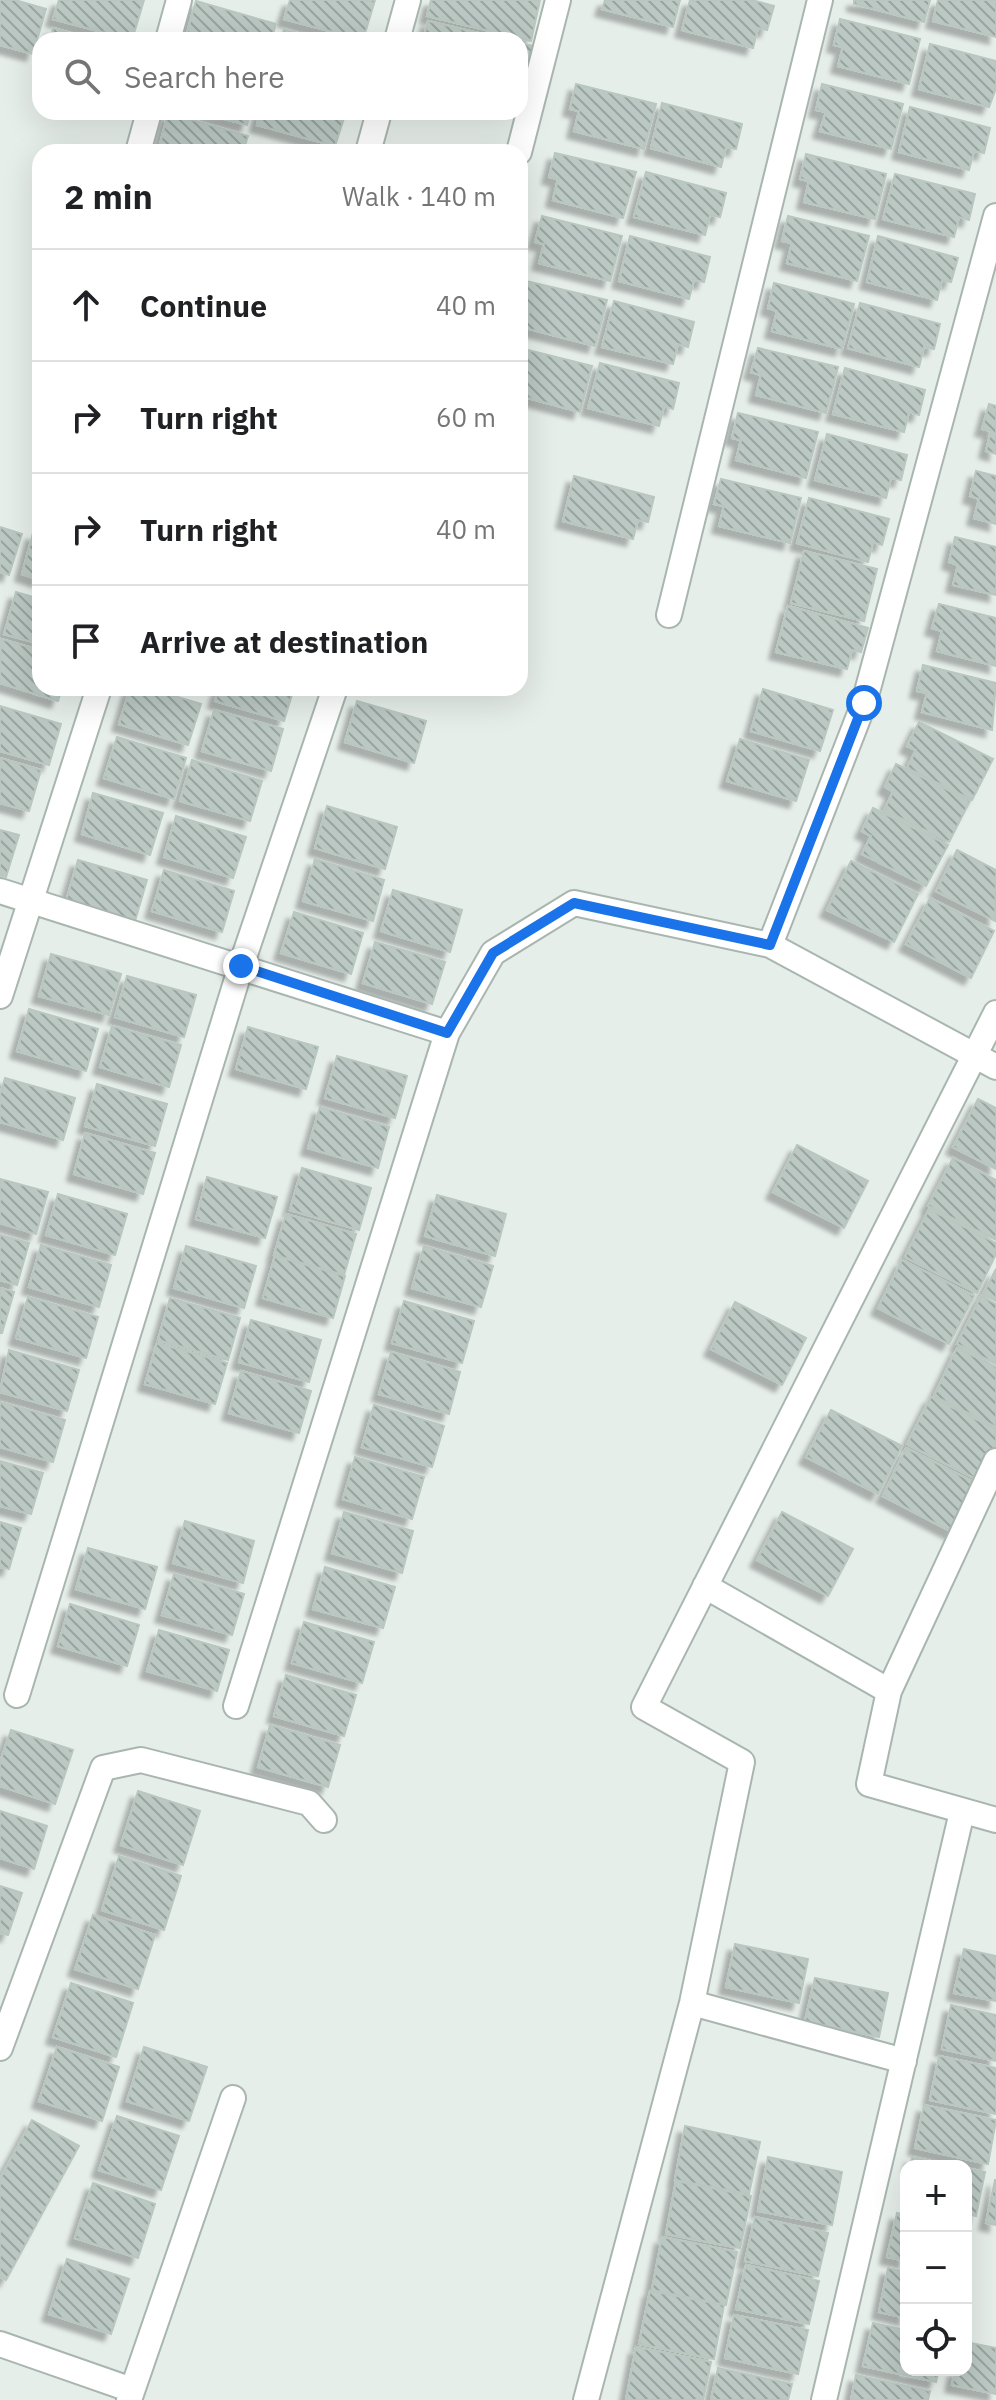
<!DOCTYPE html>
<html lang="en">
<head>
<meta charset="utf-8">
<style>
	:root { --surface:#fff; --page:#f2f2f2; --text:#202124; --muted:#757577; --line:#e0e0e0 }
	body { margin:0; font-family:"IBM Plex Sans",sans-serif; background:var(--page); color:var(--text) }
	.controls { position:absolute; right:24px; bottom:24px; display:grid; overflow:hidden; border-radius:16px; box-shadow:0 8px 32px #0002 }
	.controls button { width:72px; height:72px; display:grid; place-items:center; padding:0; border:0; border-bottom:2px solid var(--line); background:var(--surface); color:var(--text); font:40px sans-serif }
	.stop { position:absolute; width:24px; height:24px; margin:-18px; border:6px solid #1a73e8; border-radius:50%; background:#fff }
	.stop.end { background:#1a73e8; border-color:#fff; box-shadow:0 2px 8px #0008 }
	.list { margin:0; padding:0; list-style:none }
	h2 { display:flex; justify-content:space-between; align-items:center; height:104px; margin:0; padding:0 32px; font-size:34px }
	h2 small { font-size:26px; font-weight:400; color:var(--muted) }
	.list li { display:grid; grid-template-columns:52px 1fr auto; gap:24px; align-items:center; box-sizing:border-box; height:112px; padding:0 32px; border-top:2px solid var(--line) }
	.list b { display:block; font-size:30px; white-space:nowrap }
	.list em { font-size:26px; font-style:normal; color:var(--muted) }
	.icon { flex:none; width:44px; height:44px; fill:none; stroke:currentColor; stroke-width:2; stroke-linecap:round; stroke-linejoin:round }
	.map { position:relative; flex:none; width:996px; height:2400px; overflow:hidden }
	.search { position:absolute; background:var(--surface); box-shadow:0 8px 32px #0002; left:32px; top:32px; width:496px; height:88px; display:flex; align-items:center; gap:20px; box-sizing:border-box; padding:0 28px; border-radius:24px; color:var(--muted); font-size:30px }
	.panel { position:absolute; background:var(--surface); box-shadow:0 8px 32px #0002; left:32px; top:144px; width:496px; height:552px; border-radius:24px }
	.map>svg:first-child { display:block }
	.building { fill:url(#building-back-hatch); stroke:#b9c7c0; stroke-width:2; filter:url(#shadow) }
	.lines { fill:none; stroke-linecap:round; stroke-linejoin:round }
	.minor-casing { stroke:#a9b6b0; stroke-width:28 }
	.minor { stroke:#fff; stroke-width:24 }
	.route { stroke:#1a73e8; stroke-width:10 }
</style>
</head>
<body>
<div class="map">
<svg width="996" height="2400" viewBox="0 0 996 2400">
	<defs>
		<pattern id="building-back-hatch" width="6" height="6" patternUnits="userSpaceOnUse" patternTransform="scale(2)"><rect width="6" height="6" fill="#bbc8c3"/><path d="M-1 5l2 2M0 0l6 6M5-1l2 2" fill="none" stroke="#98a49f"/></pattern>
		<filter id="shadow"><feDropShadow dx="-7" dy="7" stdDeviation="2" flood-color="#0004"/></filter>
	</defs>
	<rect width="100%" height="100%" fill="#e6eeea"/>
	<path class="building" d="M0,0H15L46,9L33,54L0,45Z
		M59,0H144L132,40L53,19Z
		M290,0H375L363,40L284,19Z
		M431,0H540L531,41L427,16Z
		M605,0H680L673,27L602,9Z
		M690,0H752L774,6L767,30L758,28L753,48L682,30Z
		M854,0H930L924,22L854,4Z
		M938,0H996V37L933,21Z
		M196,1L276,24L271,40H185Z
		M840,19L920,39L909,84L838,66L843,47L834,45Z
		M428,21L508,40H423Z
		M53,28L96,40H50Z
		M284,29L321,40H281Z
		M520,43L533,46L521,92L520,91Z
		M930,44L996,61V88L989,107L919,89Z
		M576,84L656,104L644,149L574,131L579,111L570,109Z
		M822,84L903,104L891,149L820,131L826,112L816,110Z
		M662,103L742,124L736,149L726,147L721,167L651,148Z
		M910,107L990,128L984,153L974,151L969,170L899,152Z
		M199,112H251L247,125Z
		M260,112H346L335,146L257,125Z
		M168,113L248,136L243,152H158Z
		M555,153L636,172L623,218L553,200L558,179L549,177Z
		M806,154L886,174L875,219L804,202L809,181L800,179Z
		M646,172L726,193L720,217L710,215L705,235L634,217Z
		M895,174L975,194L969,220L959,217L954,237L883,219Z
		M542,216L622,236L610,281L539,263L544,244L535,242Z
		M788,216L869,236L857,281L787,263L792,243L782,241Z
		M630,236L710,257L704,282L694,280L689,299L619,281Z
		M878,236L958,258L951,282L942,280L937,300L867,282Z
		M526,281L607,300L595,346L525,328L530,308L520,305Z
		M774,283L854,304L842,349L772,331L777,311L768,308Z
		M614,301L694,322L688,347L678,344L673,364L602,347Z
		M860,303L940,324L934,349L924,347L919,367L848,348Z
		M520,348L592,366L580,412L520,396Z
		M758,348L838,367L826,413L756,395L761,375L751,372Z
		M600,363L679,383L673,409L664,406L659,426L588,408Z
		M845,368L925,390L919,415L909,412L904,432L833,414Z
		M989,404L996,406V454L986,451L991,431L982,429Z
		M738,413L818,432L806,478L736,460L741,440L732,438Z
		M827,434L907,455L901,480L891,478L886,498L815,480Z
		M976,471L996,476V524L974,518L979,499L970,496Z
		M574,476L654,497L648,522L638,520L633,539L563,521Z
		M721,479L801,498L790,543L719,526L724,506L714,504Z
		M809,498L889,519L882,545L873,542L868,562L797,543Z
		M0,527L22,534L9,575L0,572Z
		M33,533L40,535V580L22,574Z
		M955,537L996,547V595L953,585L958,565L949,562Z
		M804,551L877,569L864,621L791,603Z
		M16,592L40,599V644L4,634Z
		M939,604L996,618V666L937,651L942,631L932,628Z
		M788,606L868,628L861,652L852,650L847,669L776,652Z
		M1,639L40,650V688H62L58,701L0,683Z
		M923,665L996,683L992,730L922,712L927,693L917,691Z
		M130,688H148L201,704L188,745L119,724Z
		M219,688H294L284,721L215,701Z
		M763,689L833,710L820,751L751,731Z
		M357,701L426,721L414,763L345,742Z
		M0,706L61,724L49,765L0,751Z
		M214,710L283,729L271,771L202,751Z
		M919,722L993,759L972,800L907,768L916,750L907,746Z
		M117,737L186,758L174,799L104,778Z
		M740,739L809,760L796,801L727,781Z
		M0,758L41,770L29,811L0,803Z
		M192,760L262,781L250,821L180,801Z
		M896,764L970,801L949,842L884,810L893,792L885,787Z
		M93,793L163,813L150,855L82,834Z
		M327,806L397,827L385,869L315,848Z
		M873,808L948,845L926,886L862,854L871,836L862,831Z
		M176,816L246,837L233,878L164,857Z
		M0,830L19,835L6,877L0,875Z
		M957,850L996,870L995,921L936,891Z
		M315,859L384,880L373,921L303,901Z
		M78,860L147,880L135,921L66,901Z
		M851,861L918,894L894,942L827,910Z
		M164,870L234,891L222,932L152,911Z
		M393,890L462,910L450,952L381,931Z
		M930,898L994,931L971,978L906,944Z
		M294,912L363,933L351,974L281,953Z
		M375,942L445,962L432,1004L363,983Z
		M51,954L121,974L109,1015L39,996Z
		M127,976L196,995L184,1037L115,1017Z
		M29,1009L98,1029L86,1071L17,1051Z
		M112,1026L181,1045L169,1087L100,1067Z
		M248,1027L318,1047L306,1089L236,1069Z
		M337,1056L407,1076L395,1118L325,1098Z
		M5,1078L75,1098L63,1140L0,1122V1095Z
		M97,1084L167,1104L155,1146L85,1126Z
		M978,1099L996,1108V1169L953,1147Z
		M320,1107L389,1127L378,1168L308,1148Z
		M85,1133L155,1153L143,1194L74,1174Z
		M797,1145L868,1181L844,1228L773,1192Z
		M953,1158L996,1180V1240L928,1206Z
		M302,1168L371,1188L359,1230L290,1210Z
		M207,1177L277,1197L265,1238L196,1219Z
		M0,1179L48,1192L36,1234L0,1223Z
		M58,1194L127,1214L115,1255L46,1235Z
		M437,1195L506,1214L495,1256L425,1236Z
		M929,1209L996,1243V1254L977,1293L905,1257Z
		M286,1214L356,1234L344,1275L274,1255Z
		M0,1235L29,1243L17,1285L0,1280Z
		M41,1245L111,1265L99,1307L29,1287Z
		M186,1246L256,1266L244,1308L174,1288Z
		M424,1246L493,1266L481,1307L412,1288Z
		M275,1256L345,1276L333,1318L263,1298Z
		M902,1260L974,1296L949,1344L878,1308Z
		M996,1269V1301L983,1294Z
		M0,1288L14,1292L2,1333H0Z
		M981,1296L996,1304V1364L957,1344Z
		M28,1297L98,1317L86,1358L16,1338Z
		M170,1298L240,1318L228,1360L158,1340Z
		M404,1301L474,1321L462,1363L392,1343Z
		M735,1302L806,1338L782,1385L711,1349Z
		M251,1320L321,1340L309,1382L239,1362Z
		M157,1343L227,1363L215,1404L145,1384Z
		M957,1348L996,1367V1427L934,1396Z
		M9,1350L79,1370L67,1411L0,1392Z
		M391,1352L460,1372L449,1414L379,1394Z
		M241,1371L311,1391L299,1433L229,1413Z
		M931,1397L996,1429V1445L978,1480L907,1444Z
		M0,1402L65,1420L53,1462L0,1447Z
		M374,1405L444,1426L432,1467L362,1447Z
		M831,1410L902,1446L878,1494L806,1457Z
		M906,1448L978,1484L954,1533L883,1496Z
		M355,1457L424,1477L412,1519L343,1499Z
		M0,1461L43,1473L31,1514L0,1506Z
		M344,1512L413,1531L402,1573L332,1553Z
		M782,1512L853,1549L828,1596L757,1560Z
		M185,1521L254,1541L243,1583L173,1563Z
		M0,1522L21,1528L9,1569L0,1567Z
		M88,1548L157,1567L145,1609L76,1589Z
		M325,1567L395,1587L383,1628L313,1609Z
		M174,1574L244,1594L232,1635L162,1615Z
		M70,1604L139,1625L127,1666L58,1646Z
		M304,1622L374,1642L362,1683L292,1663Z
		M159,1630L229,1650L217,1691L147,1671Z
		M286,1675L356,1695L344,1736L274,1716Z
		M270,1725L340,1745L328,1787L258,1767Z
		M11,1730L73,1750L55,1804L0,1786V1762Z
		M138,1791L200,1811L183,1865L121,1845Z
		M0,1811L47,1826L34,1869L0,1858Z
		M119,1856L181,1876L164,1930L102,1910Z
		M0,1886L22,1893L8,1935L0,1933Z
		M93,1915L155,1935L138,1989L75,1969Z
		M735,1944L808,1959L799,2003L726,1987Z
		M964,1949L996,1956V2001L954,1993Z
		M815,1978L888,1993L879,2037L805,2021Z
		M71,1983L133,2003L116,2057L53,2037Z
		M951,2005L996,2015V2061L942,2049Z
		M57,2047L119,2067L102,2121L39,2101Z
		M144,2047L207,2067L189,2121L127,2101Z
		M939,2056L996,2068V2114L930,2100Z
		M924,2105L996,2120L988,2164L915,2148Z
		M117,2116L179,2136L161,2190L99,2170Z
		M32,2120L79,2146L6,2280L0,2277V2179Z
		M685,2126L760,2142L749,2194L675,2180Z
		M768,2157L842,2172L832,2225L758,2211Z
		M912,2157L954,2166H910Z
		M966,2168L985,2172L976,2216L966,2214Z
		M995,2180H996V2225L986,2223Z
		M676,2181L751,2196L740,2248L666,2234Z
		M93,2183L155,2204L138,2258L75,2238Z
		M897,2213L906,2215V2261L887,2257Z
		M755,2217L828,2233L818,2276L745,2261Z
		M662,2237L737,2252L726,2305L652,2290Z
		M67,2259L129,2279L111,2334L49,2314Z
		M746,2265L819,2281L809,2324L736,2309Z
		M888,2268L906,2272V2318L879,2312Z
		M650,2291L724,2305L714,2359L639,2344Z
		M734,2315L808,2330L798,2374L725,2358Z
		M873,2323L906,2330V2370H939L936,2382L863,2366Z
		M966,2342L996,2348V2394L952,2385L955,2370H966Z
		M636,2347L711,2362L703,2400H626Z
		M718,2368L792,2384L788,2400H711Z
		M856,2375L930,2391L928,2400H851Z"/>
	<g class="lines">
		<defs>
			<path id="minor" d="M168,40L179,0
				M397,40L408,0
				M138,152L149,112
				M368,152L379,112
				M519,152L558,0
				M996,216L864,703L770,945L996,1067
				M669,615L820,0
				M0,891L447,1033L493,953L574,903L770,945
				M0,996L99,688
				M996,1461L889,1691L869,1784L996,1820
				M705,1586L889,1691
				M17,1695L241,966L335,688
				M236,1706L447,1033
				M692,2003L904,2061
				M0,2048L103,1768L141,1760L309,1803L324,1820
				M0,2344L132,2390
				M129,2400L233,2098
				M586,2400L692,2003L742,1762L644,1707L996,1013
				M824,2400L962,1812"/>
		</defs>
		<use href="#minor" class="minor-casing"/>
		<use href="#minor" class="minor"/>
	</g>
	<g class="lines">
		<path class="route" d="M241,966L447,1033L493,953L574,903L770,945L864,703"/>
	</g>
</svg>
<div class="controls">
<button>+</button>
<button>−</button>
<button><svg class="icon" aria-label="locate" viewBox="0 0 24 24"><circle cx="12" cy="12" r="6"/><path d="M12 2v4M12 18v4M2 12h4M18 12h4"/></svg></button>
</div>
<div class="stop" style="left:864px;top:703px"></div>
<div class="stop end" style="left:241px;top:966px"></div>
<div class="search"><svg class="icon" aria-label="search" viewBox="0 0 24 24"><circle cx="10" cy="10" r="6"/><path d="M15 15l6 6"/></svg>Search here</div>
<section class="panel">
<h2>2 min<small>Walk · 140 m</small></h2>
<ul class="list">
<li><svg class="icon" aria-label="ahead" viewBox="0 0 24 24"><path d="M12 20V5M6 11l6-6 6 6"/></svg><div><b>Continue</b></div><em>40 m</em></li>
<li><svg class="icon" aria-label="right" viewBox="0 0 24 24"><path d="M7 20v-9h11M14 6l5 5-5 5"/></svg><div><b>Turn right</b></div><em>60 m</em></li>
<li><svg class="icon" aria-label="right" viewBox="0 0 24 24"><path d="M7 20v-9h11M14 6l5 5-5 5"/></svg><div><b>Turn right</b></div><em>40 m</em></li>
<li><svg class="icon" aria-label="arrive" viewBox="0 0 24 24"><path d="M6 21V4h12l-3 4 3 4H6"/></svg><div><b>Arrive at destination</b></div></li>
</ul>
</section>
</div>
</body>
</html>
